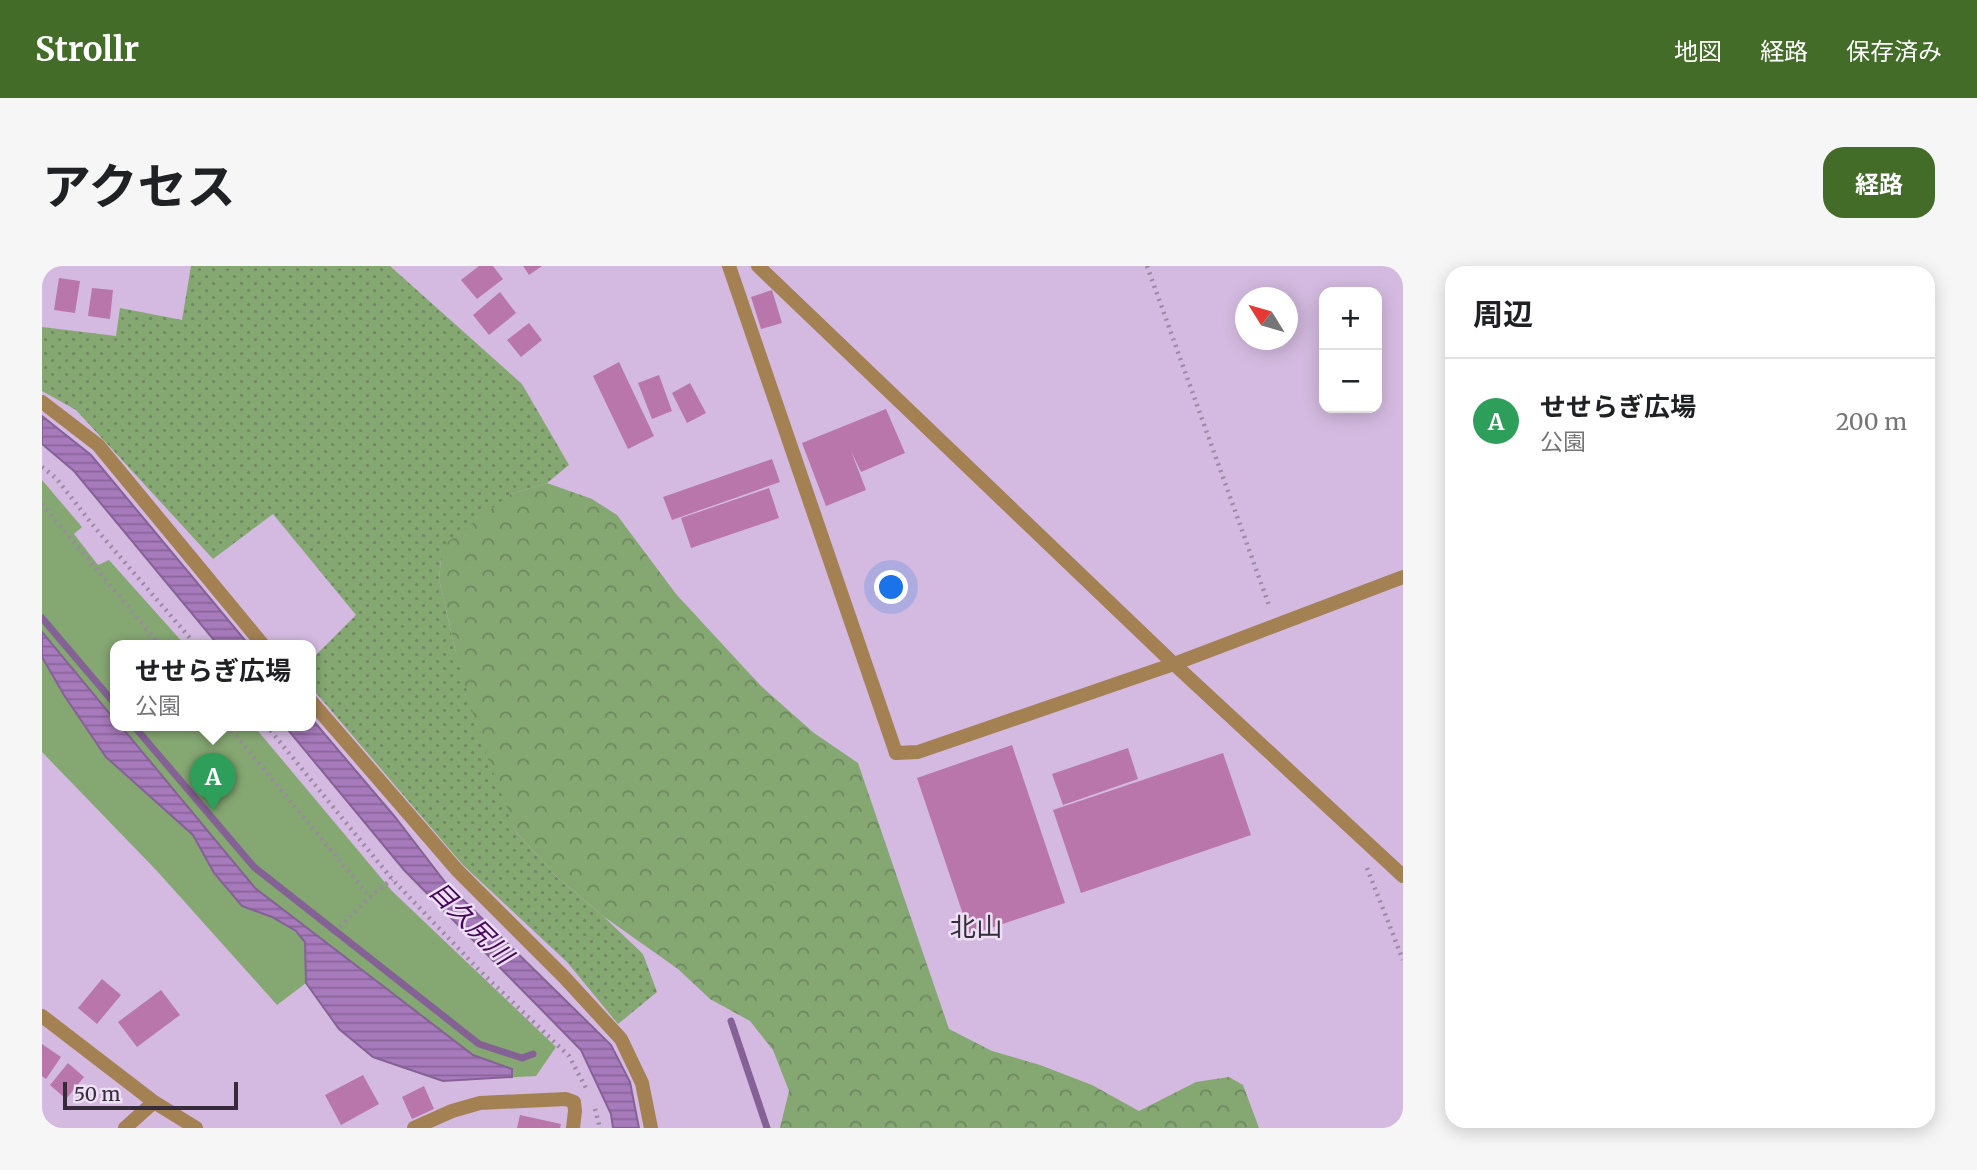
<!DOCTYPE html>
<html lang="ja">
<head>
<meta charset="utf-8">
<style>
	:root { --surface:#fff; --page:#f6f6f6; --text:#202124; --muted:#757577; --line:#e0e0e0; --accent:#436c28 }
	body { margin:0; font-family:Merriweather,"Noto Sans JP",serif; background:var(--page); color:var(--text) }
	.controls { position:absolute; right:21px; top:21px; display:grid; overflow:hidden; border-radius:14px; box-shadow:0 4px 18px #0003 }
	.controls button { width:63px; height:63px; display:grid; place-items:center; padding:0; border:0; border-bottom:2px solid var(--line); background:var(--surface); color:var(--text); font:35px sans-serif }
	.compass { position:absolute; left:1193px; top:21px; width:63px; height:63px; border-radius:50%; background:var(--surface); box-shadow:0 4px 18px #0003; rotate:307deg }
	.scale { position:absolute; left:21px; bottom:18px; width:175px; box-sizing:border-box; padding-left:7px; border:4px solid #352b3a; border-top:0; font-size:19px; line-height:24px; white-space:nowrap; color:#352b3a; -webkit-text-stroke:5px #ede0f4; paint-order:stroke }
	.you { position:absolute; left:850px; top:322px; width:24px; height:24px; margin:-18px; border:5px solid #fff; border-radius:50%; background:#1a73e8; box-shadow:0 0 0 10px #1a73e833 }
	.badge { display:grid; place-items:center; width:46px; height:46px; border-radius:50%; background:var(--accent); color:#fff; font-size:23px; font-weight:700 }
	.pin { position:absolute; translate:-50% -58px; filter:drop-shadow(0 2px 4px #0008) }
	.pin::after { content:''; position:absolute; top:37px; width:24px; height:21px; background:inherit; clip-path:polygon(0 0,100% 0,50% 100%) }
	.popup { position:absolute; left:68px; top:374px; width:206px; height:91px; box-sizing:border-box; display:grid; place-content:center; border-radius:14px; background:var(--surface); filter:drop-shadow(0 2px 5px #0005); font-size:23px; white-space:nowrap; color:var(--muted) }
	.popup b { font-size:26px; color:var(--text) }
	.popup::after { content:''; position:absolute; left:50%; top:100%; margin-left:-14px; border:14px solid transparent; border-top-color:var(--surface) }
	.list { margin:0; padding:0; list-style:none }
	h2 { display:flex; justify-content:space-between; align-items:center; height:91px; margin:0; padding:0 28px; font-size:30px }
	h2 small { font-size:23px; font-weight:400; color:var(--muted) }
	.list li { display:grid; grid-template-columns:46px 1fr auto; gap:21px; align-items:center; box-sizing:border-box; height:126px; padding:0 28px; border-top:2px solid var(--line) }
	.list b { display:block; font-size:26px; white-space:nowrap }
	.list p { margin:0; font-size:23px; white-space:nowrap; color:var(--muted) }
	.list em { font-size:23px; font-style:normal; color:var(--muted) }
	.map { position:relative; flex:none; width:1361px; height:862px; overflow:hidden; border-radius:21px }
	header { display:flex; align-items:center; gap:42px; box-sizing:border-box; height:98px; padding:0 35px; background:var(--accent); color:#fff }
	header strong { font-size:33px }
	nav { display:flex; gap:38px; margin-inline-start:auto; font-size:24px }
	.intro { display:flex; align-items:center; justify-content:space-between; box-sizing:border-box; height:168px; padding:0 42px }
	h1 { margin:0; font-size:49px }
	.button { padding:18px 32px; border-radius:21px; background:var(--accent); color:#fff; font-size:24px; font-weight:700 }
	main { display:flex; gap:42px; padding:0 42px }
	aside { flex:1; background:var(--surface); border-radius:21px; box-shadow:0 4px 18px #0003 }
	.map>svg:first-child { display:block }
	.grass { fill:url(#grass-dots) }
	.forest { fill:url(#forest-crowns) }
	.park { fill:#85a772 }
	.water { fill:url(#water-rules); stroke:#856295; stroke-width:2 }
	.lines { fill:none; stroke-linecap:round; stroke-linejoin:round }
	.stream { stroke:#856295; stroke-width:7 }
	.building { fill:#b876aa }
	.path { stroke:#9c88a5; stroke-width:4.5; stroke-dasharray:2 5; stroke-linecap:butt }
	.service { stroke:#a38153; stroke-width:14 }
	.minor { stroke:#a38153; stroke-width:14 }
	.tertiary { stroke:#a38153; stroke-width:14 }
	.labels { text-anchor:middle; stroke-width:5; stroke-linejoin:round; paint-order:stroke }
	.water-label { font-size:26px; font-style:italic; fill:#45075a; stroke:#ede0f4 }
	.neighbourhood-label { font-size:26px; fill:#352b3a; stroke:#ede0f4 }
</style>
</head>
<body>
<header>
<strong>Strollr</strong>
<nav><a>地図</a><a>経路</a><a>保存済み</a></nav>
</header>
<div class="intro"><h1>アクセス</h1><a class="button">経路</a></div>
<main>
<div class="map">
<svg width="1361" height="862" viewBox="0 0 1361 862">
	<defs>
		<pattern id="grass-dots" width="8" height="8" patternUnits="userSpaceOnUse" patternTransform="scale(1.75)"><rect width="8" height="8" fill="#85a772"/><path d="M2 2h.1M6 6h.1" fill="none" stroke="#6e885f" stroke-width="1.8" stroke-linecap="round"/></pattern>
		<pattern id="forest-crowns" width="20" height="18" patternUnits="userSpaceOnUse" patternTransform="scale(1.75)"><rect width="20" height="18" fill="#85a772"/><path d="M2 6a3 3 0 1 1 6 0M12 15a3 3 0 1 1 6 0" fill="none" stroke="#6e885f"/></pattern>
		<pattern id="water-rules" width="6" height="5" patternUnits="userSpaceOnUse" patternTransform="scale(1.75)"><rect width="6" height="5" fill="#a77abc"/><path d="M0 2.5h6" fill="none" stroke="#89649a"/></pattern>
	</defs>
	<rect width="100%" height="100%" fill="#d4bae0"/>
	<path class="grass" d="M149,0H348L480,118L527,199L505,217L469,228L399,293L397,313L413,383L474,566L515,611L561,650L601,688L615,726L576,758L525,696L421,599L269,421V394L314,349L231,248L171,293L34,144L0,125V61L74,70L78,42L140,54Z"/>
	<path class="forest" d="M505,217L550,233L575,249L634,328L719,420L772,467L816,497L907,763L950,785L998,799L1050,819L1097,845L1154,816L1187,811L1201,819L1217,862H738L747,825L731,784L708,755L668,733L636,703L561,650L515,611L474,566L438,472L413,383L397,313L399,293L406,276L469,228Z"/>
	<path class="park" d="M0,214L40,261L32,268L56,299L67,294L143,379H73V459H211L350,625L514,781L494,810L401,815L331,791L297,763L264,717L235,739L115,605L0,486Z"/>
	<path class="water" d="M0,150L49,189L207,379H176L32,205L0,178Z
		M0,366L73,454V459H78L213,622L431,789L470,803V811L401,815L331,791L297,763L264,717L263,676L254,665L230,651L200,640L172,607L151,569L64,491L22,429L0,391Z
		M269,452L353,551L403,616L569,779L588,816L597,862H571L569,848L539,784L362,604L242,459H269Z"/>
	<g class="lines">
		<path class="stream" d="M0,352L73,438
			M91,459L212,601L437,778L480,792L491,788
			M689,755L725,862"/>
	</g>
	<path class="building" d="M437,0H451L461,13L435,33L419,14Z
		M481,0H500L487,9Z
		M17,12L38,15L33,47L12,44Z
		M50,22L71,24L68,53L46,50Z
		M730,24L740,57L719,63L709,31Z
		M458,26L474,47L447,69L431,49Z
		M487,57L500,74L479,91L465,74Z
		M577,96L612,170L586,183L551,110Z
		M617,109L630,145L610,153L596,117Z
		M648,117L664,147L645,157L630,127Z
		M844,143L863,187L819,206L809,185L824,224L784,240L760,177Z
		M730,193L738,216L630,254L621,231Z
		M727,222L737,252L649,282L639,252Z
		M970,479L1023,637L928,669L875,512Z
		M1086,482L1096,513L1021,539L1010,508Z
		M1181,487L1209,569L1039,627L1011,544Z
		M60,713L79,729L55,758L36,742Z
		M119,724L138,749L95,781L76,756Z
		M0,778L19,791L4,813L0,810Z
		M26,797L42,811L24,833L8,819Z
		M321,809L337,838L299,859L283,829Z
		M382,820L392,843L370,853L360,831Z
		M478,849L519,858L518,862H475Z"/>
	<g class="lines">
		<path class="path" d="M1105,0L1228,342
			M0,201L14,212L54,263L154,379
			M0,238L118,379
			M185,459L328,631
			M224,459L350,613L437,704L527,790L544,822
			M1325,602L1361,694
			M298,661L328,631L350,613
			M553,843L558,862"/>
		<path class="service" d="M687,0L854,487"/>
		<path class="minor" d="M716,0L1132,398L1361,610
			M0,136L56,179L221,379
			M269,435L415,604L523,712L579,773L600,817L609,862
			M854,487L876,486L1132,398L1361,311
			M372,862L410,845L438,837L524,833L532,836L533,845L531,862"/>
		<path class="tertiary" d="M0,750L112,836L154,862
			M83,862L112,836"/>
	</g>
	<g class="labels">
		<g class="water-label">
			<text transform="translate(429 657) rotate(45)" y="9">目久尻川</text>
		</g>
		<g class="neighbourhood-label">
			<text x="934" y="670">北山</text>
		</g>
	</g>
</svg>
<div class="controls">
<button>+</button>
<button>−</button>
</div>
<svg class="compass" viewBox="-18 -18 36 36"><path d="M0-13l5 13h-10z" fill="#e53935"/><path d="M0 13l5-13h-10z" fill="#757577"/></svg>
<div class="scale">50 m</div>
<div class="you"></div>
<div class="pin badge" style="left:171px;top:545px;background:#2e9e5b">A</div>
<div class="popup"><b>せせらぎ広場</b>公園</div>
</div>
<aside>
<h2>周辺<small></small></h2>
<ul class="list">
<li><span class="badge" style="background:#2e9e5b">A</span><div><b>せせらぎ広場</b><p>公園</p></div><em>200 m</em></li>
</ul>
</aside>
</main>
</body>
</html>
